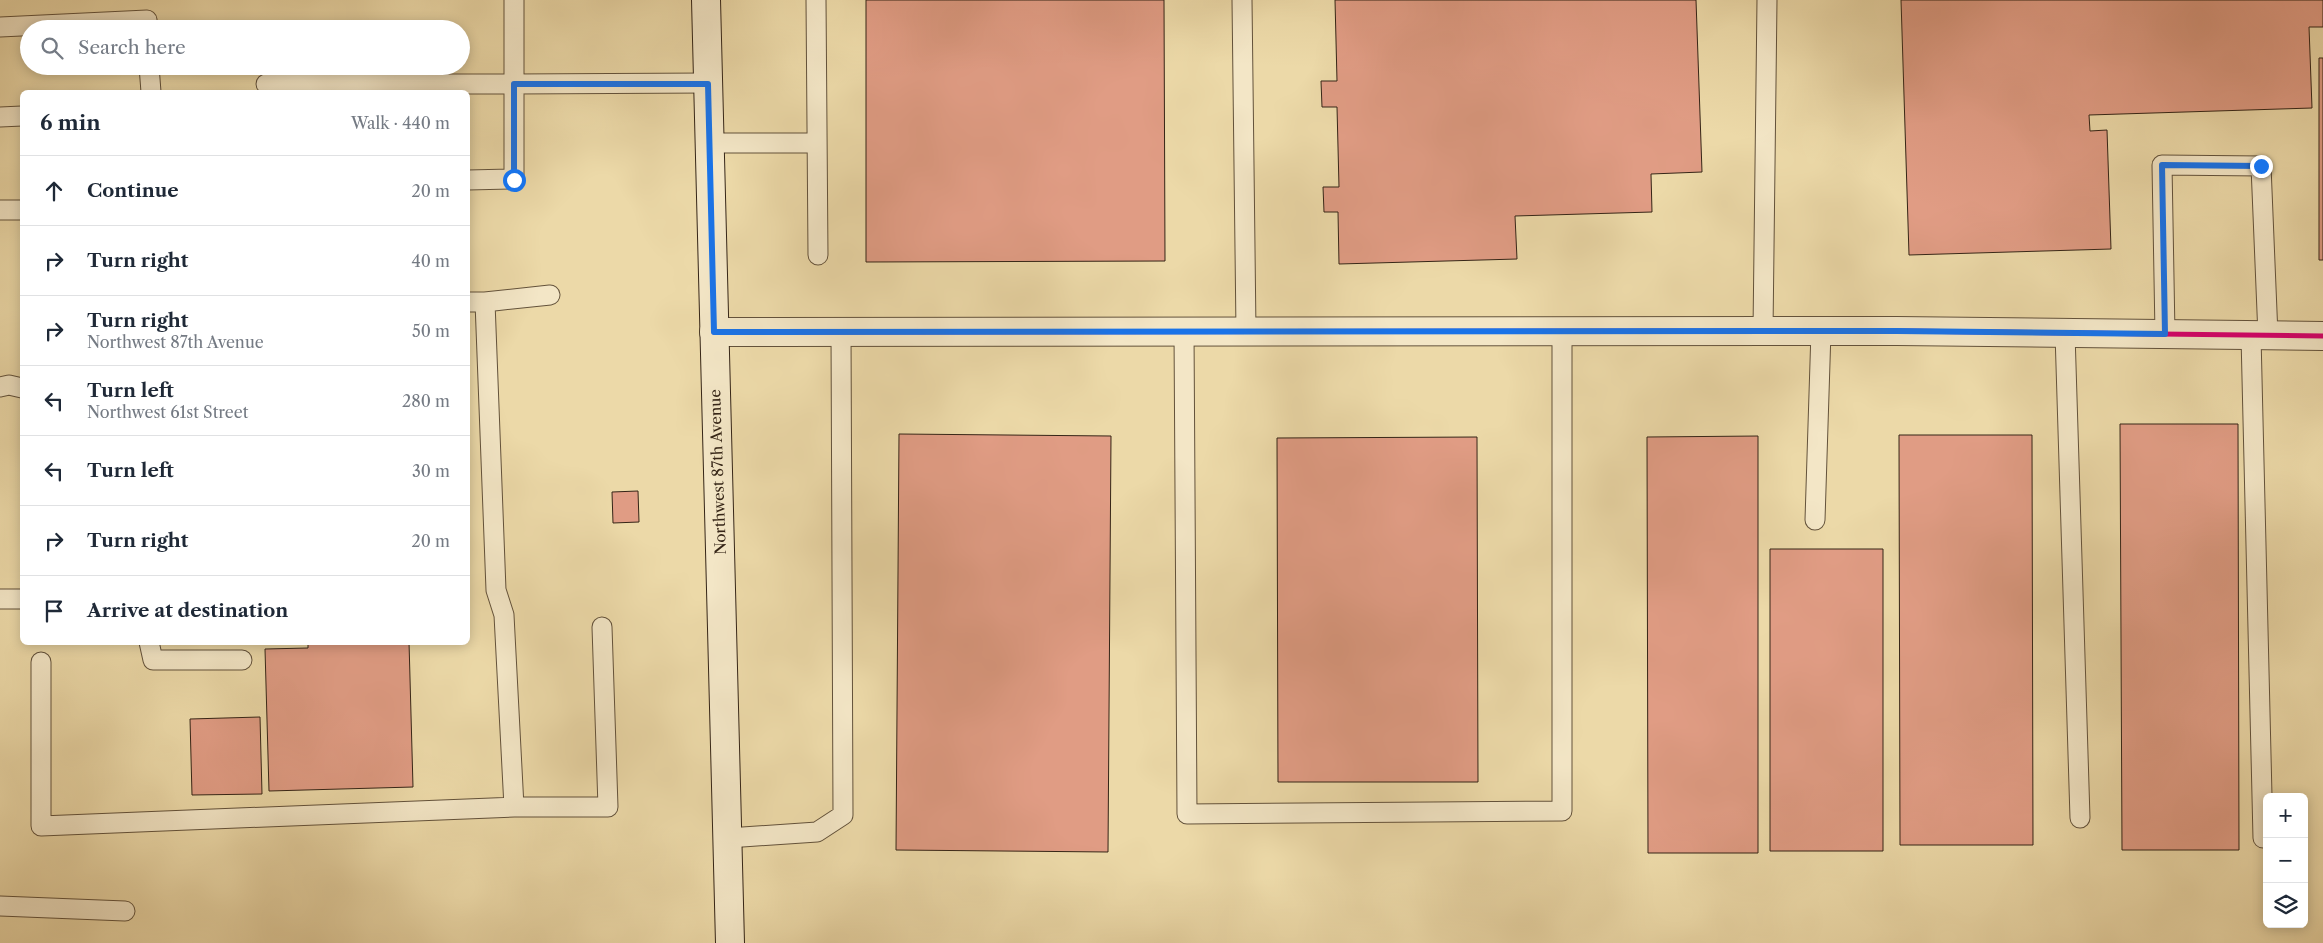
<!DOCTYPE html>
<html lang="en">
<head>
<meta charset="utf-8">
<style>
	:root { --surface:#fff; --page:#f2f2f3; --text:#1f2937; --muted:#747a83; --line:#e0e1e3 }
	body { margin:0; font-family:"Libre Caslon Text",serif; background:var(--page); color:var(--text) }
	.controls { position:absolute; right:15px; bottom:15px; display:grid; overflow:hidden; border-radius:8px; box-shadow:0 2px 12px #0003 }
	.controls button { width:45px; height:45px; display:grid; place-items:center; padding:0; border:0; border-bottom:1px solid var(--line); background:var(--surface); color:var(--text); font:25px sans-serif }
	.stop { position:absolute; width:15px; height:15px; margin:-11px; border:4px solid #1a73e8; border-radius:50%; background:#fff }
	.stop.end { background:#1a73e8; border-color:#fff; box-shadow:0 1px 5px #0008 }
	.list { margin:0; padding:0; list-style:none }
	h2 { display:flex; justify-content:space-between; align-items:center; height:65px; margin:0; padding:0 20px; font-size:21px }
	h2 small { font-size:16px; font-weight:400; color:var(--muted) }
	.list li { display:grid; grid-template-columns:32px 1fr auto; gap:15px; align-items:center; box-sizing:border-box; height:70px; padding:0 20px; border-top:1px solid var(--line) }
	.list b { display:block; font-size:19px; white-space:nowrap }
	.list p { margin:0; font-size:16px; white-space:nowrap; color:var(--muted) }
	.list em { font-size:16px; font-style:normal; color:var(--muted) }
	.icon { flex:none; width:28px; height:28px; fill:none; stroke:currentColor; stroke-width:2; stroke-linecap:round; stroke-linejoin:round }
	.map { position:relative; flex:none; width:2323px; height:943px; overflow:hidden }
	.search { position:absolute; background:var(--surface); box-shadow:0 2px 12px #0003; left:20px; top:20px; width:450px; height:55px; display:flex; align-items:center; gap:12px; box-sizing:border-box; padding:0 18px; border-radius:28px; color:var(--muted); font-size:19px }
	.panel { position:absolute; background:var(--surface); box-shadow:0 2px 12px #0003; left:20px; top:90px; width:450px; height:555px; border-radius:8px }
	.map>svg:first-child { display:block }
	.building { fill:#e09c84; stroke:#352517 }
	.lines { fill:none; stroke-linecap:round; stroke-linejoin:round }
	.service-casing { stroke:#63523b; stroke-width:21 }
	.minor-casing { stroke:#63523b; stroke-width:30 }
	.secondary-casing { stroke:#352517; stroke-width:30 }
	.service { stroke:#f3e6c6; stroke-width:19 }
	.minor { stroke:#f3e6c6; stroke-width:28 }
	.secondary { stroke:#f3e6c6; stroke-width:28 }
	.cycleway-casing { stroke:#f3e6c6; stroke-width:8 }
	.cycleway { stroke:#d6006c; stroke-width:5 }
	.route { stroke:#1a73e8; stroke-width:6 }
	.labels { text-anchor:middle; stroke-width:4; stroke-linejoin:round; paint-order:stroke }
	.street-label { font-size:15px; fill:#352517; stroke:#f3e6c6 }
</style>
</head>
<body>
<div class="map">
<svg width="2323" height="943" viewBox="0 0 2323 943">
	<rect width="100%" height="100%" fill="#ecd9a8"/>
	<filter id="stains"><feTurbulence type="fractalNoise" baseFrequency=".004" numOctaves="4"/><feColorMatrix values="0 0 0 0 .2 0 0 0 0 .09 0 0 0 0 .02 0 0 0 .5 -.17"/></filter>
	<radialGradient id="worn" r=".72"><stop offset=".6" stop-color="#630" stop-opacity="0"/><stop offset="1" stop-color="#630" stop-opacity=".3"/></radialGradient>
	<path class="building" d="M866,0H1164L1165,261L866,262Z
		M1335,0H1696L1702,172L1651,174L1652,212L1515,216L1517,259L1339,264L1338,212H1324L1323,187H1339L1337,107H1322L1321,81H1337Z
		M1901,0H2323V27H2309L2312,108L2089,115L2090,131L2107,130L2111,249L1909,255Z
		M2319,58H2323V260H2319Z
		M2120,424H2238L2239,850H2122Z
		M899,434L1111,436L1108,852L896,850Z
		M1899,435H2032L2033,845H1900Z
		M1758,436V853H1648L1647,437Z
		M1477,437L1478,782H1278L1277,438Z
		M638,491L639,522L613,523L612,492Z
		M1770,549H1883V851H1770Z
		M308,642H409L413,787L269,791L265,649L308,648Z
		M260,717L262,794L192,795L190,719Z"/>
	<g class="lines">
		<defs>
			<path id="service" d="M514,0V84L708,83
				M816,0L818,255
				M1242,0L1246,331
				M0,27L147,20L148,29
				M149,66L151,92
				M266,84H514V179L468,180
				M0,117L22,116
				M710,143H817
				M0,210H22
				M485,302L550,295
				M1184,331L1187,814L1562,811V331
				M1763,331L1767,0
				M2065,333L2080,818
				M2165,334L2162,165L2261,166L2268,336
				M2251,336L2263,838
				M0,387L9,385L22,388
				M1815,520L1821,331
				M0,599H22
				M149,642L153,660H242
				M41,662V826L514,807L504,615L496,590L485,302H468
				M514,807H608L602,627
				M728,838L817,832L843,815L841,331
				M0,906L125,911"/>
			<path id="minor" d="M714,332L1897,331L2323,336"/>
			<path id="secondary" d="M706,0L730,943"/>
		</defs>
		<use href="#service" class="service-casing"/>
		<use href="#minor" class="minor-casing"/>
		<use href="#secondary" class="secondary-casing"/>
		<use href="#service" class="service"/>
		<use href="#minor" class="minor"/>
		<use href="#secondary" class="secondary"/>
		<defs>
			<path id="cycleway" d="M714,332L1897,331L2323,336"/>
		</defs>
		<use href="#cycleway" class="cycleway-casing"/>
		<use href="#cycleway" class="cycleway"/>
	</g>
	<g class="lines">
		<path class="route" d="M514,180V84H708L714,332L1897,331L2165,334L2162,165L2261,166"/>
	</g>
	<g class="labels">
		<g class="street-label">
			<text transform="translate(718 472) rotate(-92)" y="5">Northwest 87th Avenue</text>
		</g>
	</g>
	<rect width="100%" height="100%" filter="url(#stains)"/>
	<rect width="100%" height="100%" fill="url(#worn)"/>
</svg>
<div class="controls">
<button>+</button>
<button>−</button>
<button><svg class="icon" aria-label="layers" viewBox="0 0 24 24"><path d="M12 4l9 5-9 5-9-5zM3 14l9 5 9-5"/></svg></button>
</div>
<div class="stop" style="left:514px;top:180px"></div>
<div class="stop end" style="left:2261px;top:166px"></div>
<div class="search"><svg class="icon" aria-label="search" viewBox="0 0 24 24"><circle cx="10" cy="10" r="6"/><path d="M15 15l6 6"/></svg>Search here</div>
<section class="panel">
<h2>6 min<small>Walk · 440 m</small></h2>
<ul class="list">
<li><svg class="icon" aria-label="ahead" viewBox="0 0 24 24"><path d="M12 20V5M6 11l6-6 6 6"/></svg><div><b>Continue</b></div><em>20 m</em></li>
<li><svg class="icon" aria-label="right" viewBox="0 0 24 24"><path d="M7 20v-9h11M14 6l5 5-5 5"/></svg><div><b>Turn right</b></div><em>40 m</em></li>
<li><svg class="icon" aria-label="right" viewBox="0 0 24 24"><path d="M7 20v-9h11M14 6l5 5-5 5"/></svg><div><b>Turn right</b><p>Northwest 87th Avenue</p></div><em>50 m</em></li>
<li><svg class="icon" aria-label="left" viewBox="0 0 24 24"><path d="M17 20v-9H6M10 6l-5 5 5 5"/></svg><div><b>Turn left</b><p>Northwest 61st Street</p></div><em>280 m</em></li>
<li><svg class="icon" aria-label="left" viewBox="0 0 24 24"><path d="M17 20v-9H6M10 6l-5 5 5 5"/></svg><div><b>Turn left</b></div><em>30 m</em></li>
<li><svg class="icon" aria-label="right" viewBox="0 0 24 24"><path d="M7 20v-9h11M14 6l5 5-5 5"/></svg><div><b>Turn right</b></div><em>20 m</em></li>
<li><svg class="icon" aria-label="arrive" viewBox="0 0 24 24"><path d="M6 21V4h12l-3 4 3 4H6"/></svg><div><b>Arrive at destination</b></div></li>
</ul>
</section>
</div>
</body>
</html>
